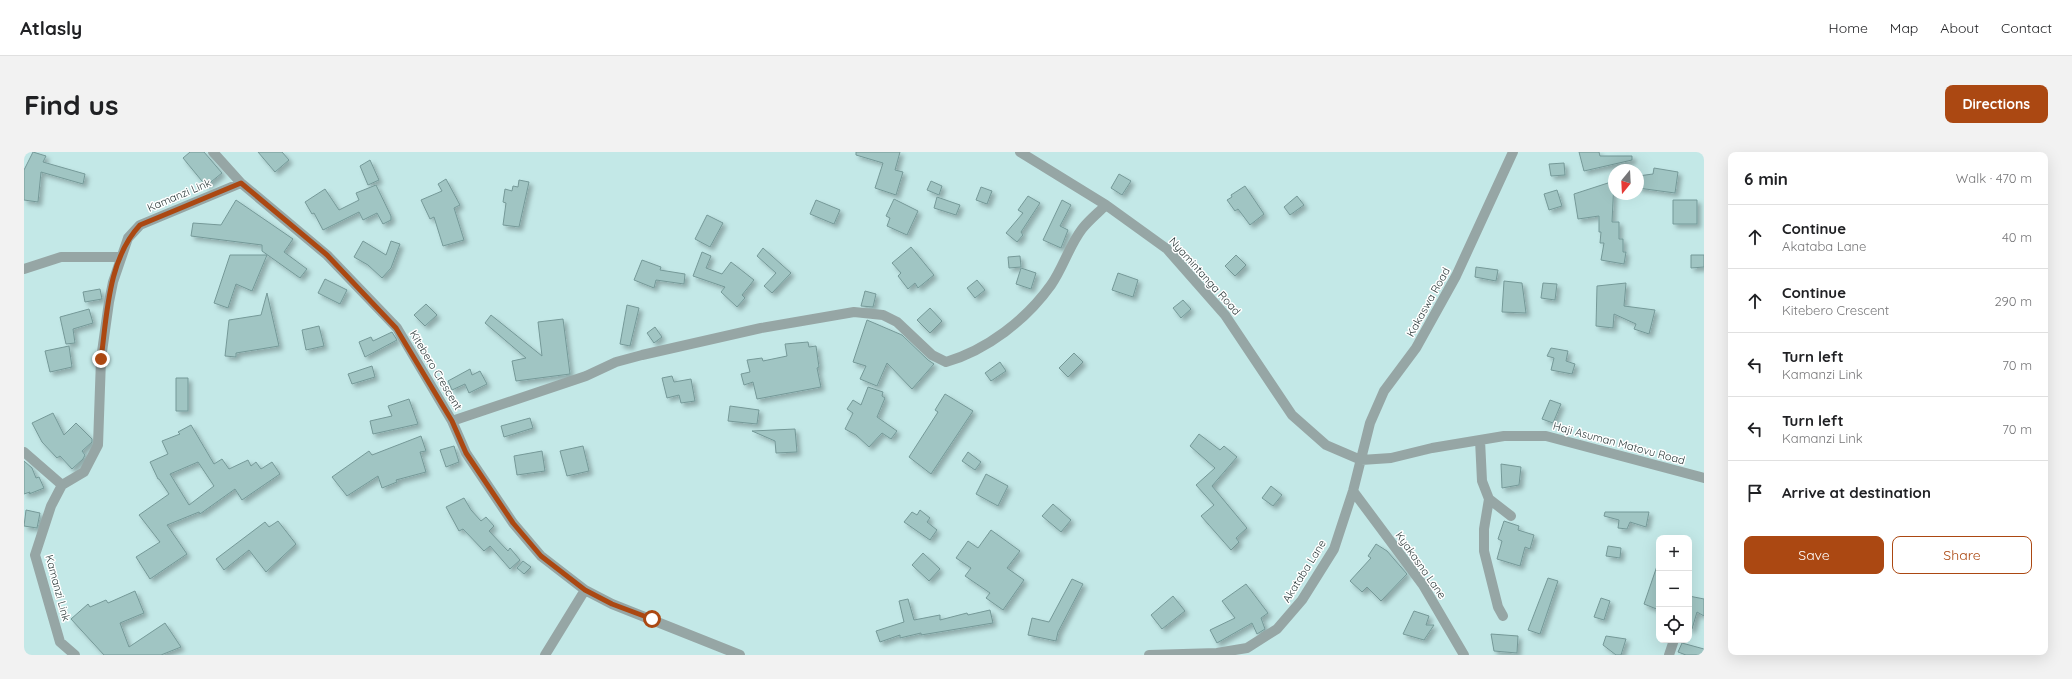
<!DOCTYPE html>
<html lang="en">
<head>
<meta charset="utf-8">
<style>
	:root { --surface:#fff; --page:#f2f2f2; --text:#202124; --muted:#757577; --line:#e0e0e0; --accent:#ab4812 }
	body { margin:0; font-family:Quicksand,sans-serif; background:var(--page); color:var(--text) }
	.controls { position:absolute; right:12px; bottom:12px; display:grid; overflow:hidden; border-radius:8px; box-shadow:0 4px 16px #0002 }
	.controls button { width:36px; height:36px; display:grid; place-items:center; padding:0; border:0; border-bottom:1px solid var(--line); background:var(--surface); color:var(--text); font:20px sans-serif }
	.compass { position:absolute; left:1584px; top:12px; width:36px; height:36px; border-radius:50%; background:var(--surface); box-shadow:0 4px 16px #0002; rotate:198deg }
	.stop { position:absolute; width:12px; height:12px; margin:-9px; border:3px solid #ab4812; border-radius:50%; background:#fff }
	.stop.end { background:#ab4812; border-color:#fff; box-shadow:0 1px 4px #0008 }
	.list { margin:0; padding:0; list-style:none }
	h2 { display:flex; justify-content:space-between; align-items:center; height:52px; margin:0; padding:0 16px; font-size:17px }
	h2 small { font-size:13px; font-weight:400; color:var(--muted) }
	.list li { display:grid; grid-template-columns:26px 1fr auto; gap:12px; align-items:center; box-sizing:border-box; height:64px; padding:0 16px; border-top:1px solid var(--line) }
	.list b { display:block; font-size:15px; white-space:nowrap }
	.list p { margin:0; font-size:13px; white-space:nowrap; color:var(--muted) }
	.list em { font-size:13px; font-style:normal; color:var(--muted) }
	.actions { display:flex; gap:8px; padding:12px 16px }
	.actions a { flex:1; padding:9px 0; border:1px solid var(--accent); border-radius:8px; text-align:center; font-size:14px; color:var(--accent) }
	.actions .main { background:var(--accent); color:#fff }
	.icon { flex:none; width:22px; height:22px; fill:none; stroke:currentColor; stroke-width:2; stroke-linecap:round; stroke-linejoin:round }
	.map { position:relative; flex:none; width:1680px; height:503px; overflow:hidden; border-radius:8px }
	header { display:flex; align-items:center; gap:24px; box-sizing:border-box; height:56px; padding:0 20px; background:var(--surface); border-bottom:1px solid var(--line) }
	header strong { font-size:19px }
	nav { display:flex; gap:22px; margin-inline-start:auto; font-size:14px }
	.intro { display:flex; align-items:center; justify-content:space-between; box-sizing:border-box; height:96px; padding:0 24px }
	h1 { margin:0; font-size:28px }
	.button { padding:10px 18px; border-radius:8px; background:var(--accent); color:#fff; font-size:14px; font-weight:700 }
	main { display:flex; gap:24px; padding:0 24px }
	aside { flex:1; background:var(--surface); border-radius:8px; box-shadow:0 4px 16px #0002 }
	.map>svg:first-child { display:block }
	.building { fill:#a0c5c3; stroke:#759998; fill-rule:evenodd; filter:url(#shadow) }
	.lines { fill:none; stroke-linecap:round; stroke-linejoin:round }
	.street { stroke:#96a6a5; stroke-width:10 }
	.route { stroke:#ab4812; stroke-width:5 }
	.labels { text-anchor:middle; stroke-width:3; stroke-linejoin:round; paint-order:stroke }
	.street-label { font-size:11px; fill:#2b3a3a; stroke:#fff }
</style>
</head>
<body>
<header>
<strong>Atlasly</strong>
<nav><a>Home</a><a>Map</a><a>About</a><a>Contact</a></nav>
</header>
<div class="intro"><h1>Find us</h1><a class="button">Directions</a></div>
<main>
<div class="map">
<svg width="1680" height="503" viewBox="0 0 1680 503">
	<defs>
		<filter id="shadow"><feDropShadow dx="3.5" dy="3.5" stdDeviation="2" flood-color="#0004"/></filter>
	</defs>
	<rect width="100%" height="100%" fill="#c3e8e7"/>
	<path class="building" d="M9,0L22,4L19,10L61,22L59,32L17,20L14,50L0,48V18Z
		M166,0H180L198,21L182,34L159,6Z
		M234,0H258L265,8L251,20Z
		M832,0H876L871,18L879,20L872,43L851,36L859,11L832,3Z
		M1555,0H1575L1576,4H1608V8L1560,19Z
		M346,8L355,28L344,33L336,14Z
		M1540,11L1541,23L1527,24L1525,12Z
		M1630,16L1654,20L1651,41L1614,36V24L1629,22Z
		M1095,22L1107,29L1098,43L1087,36Z
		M422,27L436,53L430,56L440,88L419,94L410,65L406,67L397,48L418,39L414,32Z
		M495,28L505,30L495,75L479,73L482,51L479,50L481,37L488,39L489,34L494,35Z
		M907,29L918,34L915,43L903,38Z
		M1590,29L1588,70H1595V87H1599V100H1602L1600,112L1577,108L1580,91H1576L1577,80H1575V64L1554,67L1550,42Z
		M352,33L367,64V68L359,72L353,61L339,68L335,60L299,78L290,61L288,62L281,50L301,37L315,58L335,48L332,41Z
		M1221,34L1240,62L1226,73L1214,57L1211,59L1203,48L1208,45L1207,43Z
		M957,35L968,39L963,52L952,48Z
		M1533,38L1538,54L1525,58L1520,42Z
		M1004,44L1016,51L997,80L999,83L993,90L982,81L999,61L994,58Z
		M1273,44L1280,53L1266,63L1260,55Z
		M913,45L936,53L932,63L910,56Z
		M870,47L894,59L883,83L863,74L866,66L862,64Z
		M212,48L269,87L260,100L283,117L276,126L238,99V93L167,84L169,71L197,73Z
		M792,48L816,58L810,72L786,62Z
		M1038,48L1047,53L1036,74L1044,78L1037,96L1019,88Z
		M1649,48H1673V72H1649Z
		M683,63L699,71L686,95L671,87Z
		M339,89L362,103L367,89L376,92L367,116L358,126L344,113L330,105Z
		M887,95L910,123L894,136L891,131L884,137L874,124L877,121L868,111Z
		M739,96L767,121L748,141L740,134L752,121L733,104Z
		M678,100L687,104L682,116L698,122L707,110L730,128L718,143L721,146L713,155L697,140L701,135L669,124Z
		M206,103H243L228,139L212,132L204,156L190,151Z
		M1212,103L1222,113L1211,124L1201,114Z
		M1667,103H1680V115L1667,116Z
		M996,104L997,115L985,116L984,105Z
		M618,108L637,115L636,118L661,122L660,132L632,128L630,136L610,128Z
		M1452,115L1474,118L1472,129L1451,125Z
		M997,116L1012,121L1007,137L992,132Z
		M1094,121L1114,128L1109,145L1088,138Z
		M301,127L323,138L316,152L294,141Z
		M953,128L961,138L951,146L943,136Z
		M1480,129L1498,131L1502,161L1478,160Z
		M1519,131L1533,132L1531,148L1517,146Z
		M1602,131L1600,154L1631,158L1625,182L1610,177L1612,172L1590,162L1589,176L1572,174L1573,134Z
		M76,137L78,147L61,150L59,140Z
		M841,139L852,142L849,155L837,154Z
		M243,141L255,194L212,201V205L201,204L205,168L237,163Z
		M1159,148L1167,157L1157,166L1149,156Z
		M402,152L413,163L401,174L390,163Z
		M603,153L615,156L606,194L596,192Z
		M906,156L918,169L906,181L893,168Z
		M65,157L69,171L49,177L51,191L42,192L36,165Z
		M467,163L518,204L514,170L539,167L546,222L492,229L488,209L502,206L461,171Z
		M843,168L878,183L904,208L910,212L888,237L863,211L853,234L836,227L842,214L829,210Z
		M295,174L300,194L282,198L278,178Z
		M631,175L638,185L630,191L623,181Z
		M368,180L373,188L341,205L335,190L347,185L349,189Z
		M784,190L785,195L792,194L795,215L793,216L797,235L733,247L729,230L720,233L717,222L726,220L723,208L738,206L739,209L763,204L761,192Z
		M45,194L48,215L26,220L21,199Z
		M1527,196L1544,199L1542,209L1551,212L1548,222L1527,218L1530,206L1523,204Z
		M1050,201L1059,210L1044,225L1035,216Z
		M976,210L982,219L967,229L961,221Z
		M348,214L351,225L328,232L324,222Z
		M446,217L448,223L456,219L463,232L445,241L441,232L428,238L424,229Z
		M648,224L650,230L667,227L671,249L657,251L655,243L643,246L638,226Z
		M152,226H164V259H152Z
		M844,235L859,240L858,244L861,246L853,265L873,279L867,287L858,281L845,295L832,283L821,277L829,261L823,257L829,248L837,253Z
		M921,242L949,259L907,322L885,305L914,260L911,258Z
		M385,247L394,272L349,282L346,269L368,264L364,254Z
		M1526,248L1537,252L1529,271L1518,267Z
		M706,254L735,258L733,272L704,269Z
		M29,261L40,283L52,271L68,287V290L58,299L61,303L59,307L48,317L36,304L33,306L18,290L8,271Z
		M506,266L509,276L480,285L477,274Z
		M167,273L190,312L198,307L205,317L224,308L227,314L232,310L237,317L248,310L256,322L218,348L211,337L176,362L175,360L143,373L163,402L126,427L112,405L136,390L115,363L145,342L135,327H134L126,310L144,302L138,289L156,282L154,280ZM174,310L190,334L165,353L146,322Z
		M771,277L773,300L752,301L751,289L728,279Z
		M1175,282L1196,298L1200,294L1213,305L1188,334L1223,376L1212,386L1215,390L1207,398L1177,364L1190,353L1172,333L1191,316L1166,294Z
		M397,284L402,299L396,300L402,320L372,328L373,330L358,336L354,324L323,344L308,325L345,299L348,303Z
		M430,294L435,310L422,315L416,298Z
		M559,294L565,319L543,324L536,299Z
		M518,299L521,319L493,323L490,304Z
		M944,300L957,310L951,318L938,309Z
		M0,309L8,316L12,326L15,325L20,336L5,342L6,340L0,342Z
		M1477,312L1497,315L1495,333L1478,336Z
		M962,322L984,334L974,354L952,342Z
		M1247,334L1258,343L1249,354L1238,346Z
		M440,346L447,358L457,369L462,365L470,374L465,379L484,399L486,396L496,408L486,417L466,394L460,399L439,377L435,379L422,355Z
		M1029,352L1047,368L1037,380L1018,364Z
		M2,358L16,361L13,376L0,374Z
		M896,358L906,366L903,370L913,378L906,388L880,370L888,360L893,363Z
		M1581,360H1625L1622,375L1606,370L1603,377L1594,376L1595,368L1580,364Z
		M254,369L272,392L242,420L225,398L200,418L192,407L241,370L245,375Z
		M1480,369L1495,374L1494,378L1510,383L1506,397L1501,395L1496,414L1473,407L1478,389L1474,387Z
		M967,378L996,399L983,416L1000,428L979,458L962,446L966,441L941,424L947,416L932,406L944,389L954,396Z
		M1352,392L1363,399L1383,422L1357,449L1343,435L1338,440L1326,429L1347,406L1344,404Z
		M1584,394L1597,396L1596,406L1582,404Z
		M899,401L916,417L905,429L888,413Z
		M499,409L507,415L500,422L493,416Z
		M1633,414L1635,415V458L1620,452Z
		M1524,426L1534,429L1516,482L1504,478Z
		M1048,427L1059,432L1034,480L1032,489L1004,483L1008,466L1025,470Z
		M1222,432L1244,461L1237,466L1241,477L1233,482L1228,471L1193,491L1186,478L1211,466L1198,449Z
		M111,439L120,461L96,471L105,495L141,471L157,495L137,503H80L47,467L64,452L66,455L82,448L84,451Z
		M1149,444L1161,459L1138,477L1127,463Z
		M1665,444L1680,447V464L1673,460L1668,477H1665Z
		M1577,446L1586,449L1580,468L1570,465Z
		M884,447L890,468L916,463V468L943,461L944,463L966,458L969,471L897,483V481L876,486V483L856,490L852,479L880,470L875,449Z
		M1390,459L1405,464L1402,473H1410L1400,488L1379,482Z
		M1467,482L1494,484L1493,501L1470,499Z
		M1582,484L1602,487L1597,503H1592L1579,493Z
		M1658,491L1680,497V503H1662L1654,500Z"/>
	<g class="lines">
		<path class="street" d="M189,0L217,31L303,103L373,176L428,269L442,301L489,371L517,404L561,438L588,452L716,503
			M996,0L1082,53L1143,97L1201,163L1268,263L1302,293L1337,308L1367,306L1408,296L1480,284H1522L1680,326
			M0,117L37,105H97
			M428,269L562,224L592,210L618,203L737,176L830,160L859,163L873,170L908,203L922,210C963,198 1002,168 1027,133C1039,116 1045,94 1058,77C1065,68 1074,61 1082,53
			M1456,288L1458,329L1465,347L1487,364
			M0,300L38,333
			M1329,339L1399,433L1440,503
			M1465,347L1460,377V399L1474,455L1479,464
			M51,503L36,490L11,403L27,354L38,333L60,320L74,293L77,207L85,150L89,130L104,86L116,73L217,31
			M521,503L561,438
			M1125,503L1193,501L1223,496L1253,477L1278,448L1310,397L1329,339L1346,271L1360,239L1392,196L1432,124L1489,0
			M1645,503L1650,488"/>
	</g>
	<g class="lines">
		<path class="route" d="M77,207C83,163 84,107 116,73L217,31L303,103L372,176L428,269L442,301L489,371L517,404L561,438L588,452L628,467"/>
	</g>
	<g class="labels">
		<g class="street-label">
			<text transform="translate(155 43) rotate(-23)" y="4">Kamanzi Link</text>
			<text transform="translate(1181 124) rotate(48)" y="4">Nyamintanga Road</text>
			<text transform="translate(1404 150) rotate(-61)" y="4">Kakaswa Road</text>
			<text transform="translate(412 218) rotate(59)" y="4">Kitebero Crescent</text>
			<text transform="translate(1595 291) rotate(15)" y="4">Haji Asuman Matovu Road</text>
			<text transform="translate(1397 413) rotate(55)" y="4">Kyakasna Lane</text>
			<text transform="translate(1280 419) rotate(-58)" y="4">Akataba Lane</text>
			<text transform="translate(34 436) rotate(75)" y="4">Kamanzi Link</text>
		</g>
	</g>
</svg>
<div class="controls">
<button>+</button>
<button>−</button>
<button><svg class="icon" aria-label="locate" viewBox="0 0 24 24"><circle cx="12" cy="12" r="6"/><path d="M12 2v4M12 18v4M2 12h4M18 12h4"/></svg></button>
</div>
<svg class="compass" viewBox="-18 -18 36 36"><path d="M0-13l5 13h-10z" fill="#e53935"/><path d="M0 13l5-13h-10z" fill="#757577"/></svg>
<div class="stop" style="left:628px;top:467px"></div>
<div class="stop end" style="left:77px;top:207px"></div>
</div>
<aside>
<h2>6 min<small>Walk · 470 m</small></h2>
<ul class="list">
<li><svg class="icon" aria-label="ahead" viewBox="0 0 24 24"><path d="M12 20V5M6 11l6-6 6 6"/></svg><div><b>Continue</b><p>Akataba Lane</p></div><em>40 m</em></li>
<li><svg class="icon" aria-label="ahead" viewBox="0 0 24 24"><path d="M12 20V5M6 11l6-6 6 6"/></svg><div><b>Continue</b><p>Kitebero Crescent</p></div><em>290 m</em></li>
<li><svg class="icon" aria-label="left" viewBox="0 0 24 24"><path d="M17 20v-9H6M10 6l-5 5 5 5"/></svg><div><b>Turn left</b><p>Kamanzi Link</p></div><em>70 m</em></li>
<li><svg class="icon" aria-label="left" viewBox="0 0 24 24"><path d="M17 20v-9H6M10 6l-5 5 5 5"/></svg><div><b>Turn left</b><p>Kamanzi Link</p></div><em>70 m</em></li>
<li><svg class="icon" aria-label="arrive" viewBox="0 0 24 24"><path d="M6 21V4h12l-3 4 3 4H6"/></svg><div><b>Arrive at destination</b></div></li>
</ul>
<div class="actions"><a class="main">Save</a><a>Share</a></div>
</aside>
</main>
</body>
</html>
